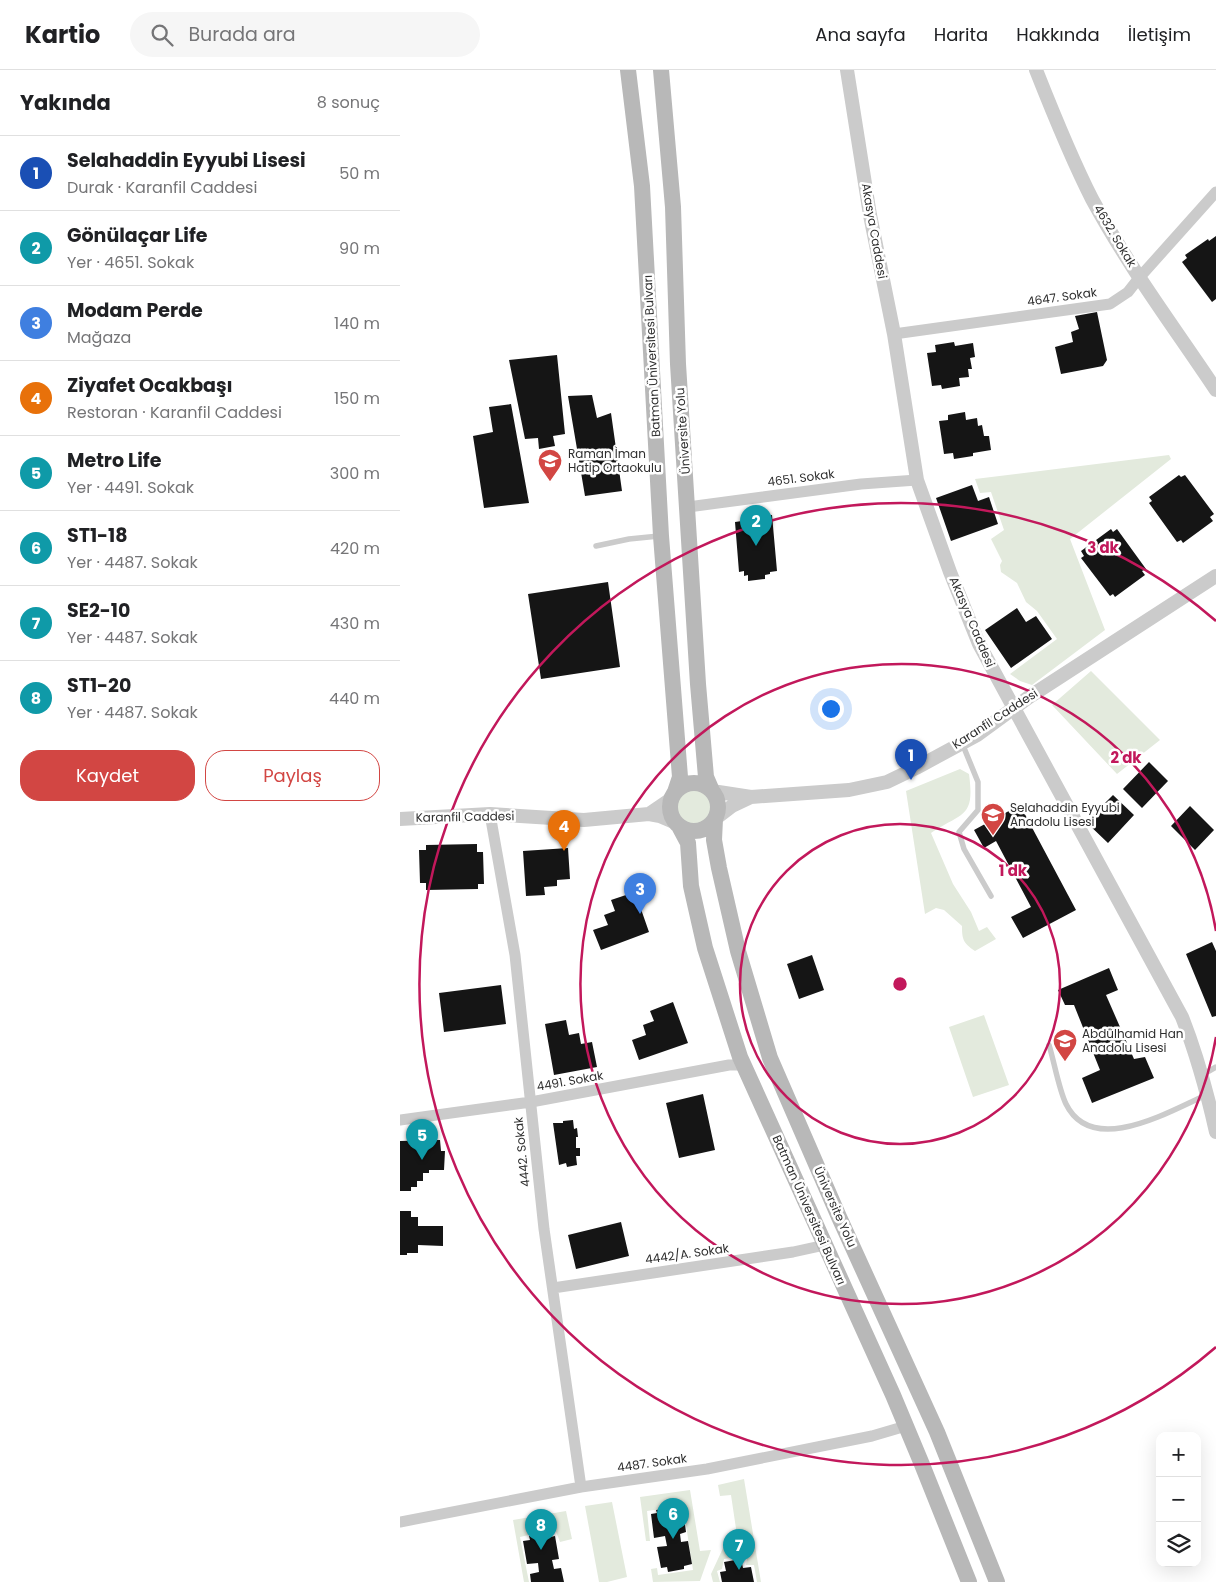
<!DOCTYPE html>
<html lang="tr">
<head>
<meta charset="utf-8">
<style>
	:root { --surface:#fff; --page:#f6f6f6; --text:#202124; --muted:#757577; --line:#e0e0e0; --accent:#d24643 }
	body { margin:0; font-family:Poppins,sans-serif; background:var(--page); color:var(--text) }
	.controls { position:absolute; right:15px; bottom:15px; display:grid; overflow:hidden; border-radius:10px; box-shadow:0 5px 20px #0002 }
	.controls button { width:45px; height:45px; display:grid; place-items:center; padding:0; border:0; border-bottom:1px solid var(--line); background:var(--surface); color:var(--text); font:25px sans-serif }
	.you { position:absolute; left:430px; top:638px; width:18px; height:18px; margin:-12px; border:4px solid #fff; border-radius:50%; background:#1a73e8; box-shadow:0 0 0 8px #1a73e833 }
	.badge { display:grid; place-items:center; width:32px; height:32px; border-radius:50%; background:var(--accent); color:#fff; font-size:16px; font-weight:700 }
	.pin { position:absolute; translate:-50% -41px; filter:drop-shadow(0 1px 2px #0008) }
	.pin::after { content:''; position:absolute; top:26px; width:18px; height:15px; background:inherit; clip-path:polygon(0 0,100% 0,50% 100%) }
	.list { margin:0; padding:0; list-style:none }
	h2 { display:flex; justify-content:space-between; align-items:center; height:65px; margin:0; padding:0 20px; font-size:21px }
	h2 small { font-size:16px; font-weight:400; color:var(--muted) }
	.list li { display:grid; grid-template-columns:32px 1fr auto; gap:15px; align-items:center; box-sizing:border-box; height:75px; padding:0 20px; border-top:1px solid var(--line) }
	.list b { display:block; font-size:19px; white-space:nowrap }
	.list p { margin:0; font-size:16px; white-space:nowrap; color:var(--muted) }
	.list em { font-size:16px; font-style:normal; color:var(--muted) }
	.actions { display:flex; gap:10px; padding:15px 20px }
	.actions a { flex:1; padding:11px 0; border:1px solid var(--accent); border-radius:20px; text-align:center; font-size:18px; color:var(--accent) }
	.actions .main { background:var(--accent); color:#fff }
	.icon { flex:none; width:28px; height:28px; fill:none; stroke:currentColor; stroke-width:2; stroke-linecap:round; stroke-linejoin:round }
	.map { position:relative; flex:none; width:816px; height:1512px; overflow:hidden }
	header { display:flex; align-items:center; gap:30px; box-sizing:border-box; height:70px; padding:0 25px; background:var(--surface); border-bottom:1px solid var(--line) }
	header strong { font-size:24px }
	nav { display:flex; gap:28px; margin-inline-start:auto; font-size:18px }
	.search { width:350px; height:45px; background:var(--page); display:flex; align-items:center; gap:12px; box-sizing:border-box; padding:0 18px; border-radius:28px; color:var(--muted); font-size:19px }
	main { display:flex }
	aside { flex:1; background:var(--surface) }
	.map>svg:first-child { display:block }
	.green { fill:#e3eadd }
	.building { fill:#151515 }
	.lines { fill:none; stroke-linecap:round; stroke-linejoin:round }
	.service { stroke:#cbcbcb; stroke-width:5.5 }
	.minor { stroke:#cbcbcb; stroke-width:11 }
	.tertiary { stroke:#cbcbcb; stroke-width:14 }
	.secondary { stroke:#b8b8b8; stroke-width:16 }
	.ring { fill:none; stroke:#c2185b; stroke-width:2.5 }
	.labels { text-anchor:middle; stroke-width:5; stroke-linejoin:round; paint-order:stroke }
	.street-label { font-size:12px; fill:#2e2e2e; stroke:#fff }
	.poi-label { font-size:12px; fill:#2e2e2e; stroke:#fff; text-anchor:start }
	.centre { fill:#c2185b; stroke:#fff; stroke-width:2.5 }
	.ring-label { font-size:15px; text-anchor:middle; font-weight:bold; fill:#c2185b; stroke:#fff; stroke-width:5; stroke-linejoin:round; paint-order:stroke }
</style>
</head>
<body>
<header>
<strong>Kartio</strong>
<div class="search"><svg class="icon" aria-label="search" viewBox="0 0 24 24"><circle cx="10" cy="10" r="6"/><path d="M15 15l6 6"/></svg>Burada ara</div>
<nav><a>Ana sayfa</a><a>Harita</a><a>Hakkında</a><a>İletişim</a></nav>
</header>
<main>
<aside>
<h2>Yakında<small>8 sonuç</small></h2>
<ul class="list">
<li><span class="badge" style="background:#1a4fb4">1</span><div><b>Selahaddin Eyyubi Lisesi</b><p>Durak · Karanfil Caddesi</p></div><em>50 m</em></li>
<li><span class="badge" style="background:#0f9aa8">2</span><div><b>Gönülaçar Life</b><p>Yer · 4651. Sokak</p></div><em>90 m</em></li>
<li><span class="badge" style="background:#3f7fe0">3</span><div><b>Modam Perde</b><p>Mağaza</p></div><em>140 m</em></li>
<li><span class="badge" style="background:#e8710a">4</span><div><b>Ziyafet Ocakbaşı</b><p>Restoran · Karanfil Caddesi</p></div><em>150 m</em></li>
<li><span class="badge" style="background:#0f9aa8">5</span><div><b>Metro Life</b><p>Yer · 4491. Sokak</p></div><em>300 m</em></li>
<li><span class="badge" style="background:#0f9aa8">6</span><div><b>ST1-18</b><p>Yer · 4487. Sokak</p></div><em>420 m</em></li>
<li><span class="badge" style="background:#0f9aa8">7</span><div><b>SE2-10</b><p>Yer · 4487. Sokak</p></div><em>430 m</em></li>
<li><span class="badge" style="background:#0f9aa8">8</span><div><b>ST1-20</b><p>Yer · 4487. Sokak</p></div><em>440 m</em></li>
</ul>
<div class="actions"><a class="main">Kaydet</a><a>Paylaş</a></div>
</aside>
<div class="map">
<svg width="816" height="1512" viewBox="0 0 816 1512">
	<rect width="100%" height="100%" fill="#fff"/>
	<path class="green" d="M769,385L771,389L670,469L705,560L632,615L620,611L610,604L657,569L637,541L626,532L617,513L601,502L600,495L602,491L591,469L604,460L591,422L580,423L575,409Z
		M691,601L760,670L717,704L652,635Z
		M560,699L569,704C575,748 563,742 531,763L553,814L571,842L579,861L587,857L596,869L575,881C563,873 562,869 562,856L544,840L536,838L525,844L506,721Z
		M276 737a18 18 0 1 1 36 0a18 18 0 1 1-36 0Z
		M584,945L609,1015L573,1027L549,957Z
		M344,1409L361,1512H357L354,1495H346L347,1489L342,1486L324,1489L322,1499L317,1501L320,1512H313L311,1504L324,1476L338,1472L331,1425L320,1426L318,1415Z
		M290,1420L300,1481L311,1480L300,1511L253,1512L251,1499L257,1498L258,1505L293,1500L283,1436L247,1441L250,1471H246L240,1427Z
		M212,1432L227,1507L207,1512H199L185,1436Z
		M166,1441L172,1469L160,1472L155,1459L120,1467L129,1512H124L113,1450Z"/>
	<path class="building" d="M816,166V229L812,232L782,192L787,188L785,185L808,169L809,171Z
		M697,242L707,290L703,296L661,304L655,277L673,272L671,262L679,259L675,246Z
		M554,272L555,276L573,273L575,287L570,288L572,299H568L569,307L559,308L560,316L542,319L541,315L532,316L527,283L536,282L535,275Z
		M157,285L165,364L153,366L155,376L139,379L138,368L125,369L109,290Z
		M192,325L197,348L211,343L222,421L185,426L168,326Z
		M111,334L129,433L84,438L73,366L93,362L89,337Z
		M565,342L566,350L577,348L578,356L582,355L584,366H589L591,380L573,383V386L554,389L553,383L544,384L539,351L548,350V345Z
		M779,405L781,407L785,405L814,444L810,447L813,451L783,473L781,470L777,472L749,433L752,431L749,427Z
		M572,415L578,431L589,427L598,454L551,471L536,428Z
		M358,442L359,446L372,445L377,501L370,502V504L365,505V509L348,511V505L344,506V501L339,502L335,452L342,451L341,448H346L345,443Z
		M711,459L713,462L717,459L746,499L742,501L745,505L715,527L713,524L710,526L681,488L684,486L681,481Z
		M208,512L220,597L141,609L128,524Z
		M617,538L626,552L636,546L652,569L611,598L585,560Z
		M749,692L768,711L742,738L723,719Z
		M713,725L734,745L708,773L686,752Z
		M620,735L676,840L623,868L611,847L631,837L596,771L584,778L574,760Z
		M790,736L814,760L795,780L771,756Z
		M77,774V782H83L84,814H78V819L26,820V813H20L19,780H26V775Z
		M168,778L170,809L157,810V816L144,817L145,825L126,826L123,781Z
		M235,822L249,862L201,880L193,860L208,855L204,845L215,841L211,830Z
		M812,872L816,881V946L812,947L786,884Z
		M412,885L424,920L399,929L387,894Z
		M709,898L718,920L706,925L734,989L745,987L754,1008L692,1033L682,1008L700,1000L674,935H665L658,920Z
		M101,915L106,954L44,962L39,923Z
		M273,932L288,973L239,990L232,970L246,965L243,955L254,951L250,941Z
		M166,950L169,965L179,963L181,974L192,972L197,997L154,1005L145,954Z
		M303,1024L315,1080L279,1088L266,1033Z
		M173,1050L174,1059L177,1058L178,1067H176V1078H180V1086H176L177,1095L167,1097L166,1093L159,1095L153,1053H163V1051Z
		M40,1070L41,1081H45L44,1100H29V1103H23V1111H17V1117H11V1121H0V1071Z
		M0,1141H11V1147H18V1156H43V1176L18,1175V1183H7V1185H0Z
		M221,1152L229,1186L176,1199L168,1165Z
		M273,1437V1442L283,1440L286,1462L280,1464L281,1472L288,1471L292,1494L284,1496V1499L268,1502L267,1497L261,1498L257,1477L267,1476L265,1466L254,1468L251,1444L257,1443L256,1440Z
		M145,1464L146,1468L155,1466L159,1489L152,1490L154,1499L161,1498L164,1512H131L130,1504L139,1502L138,1493L127,1494L123,1471L130,1470L129,1466Z
		M341,1489L343,1498L351,1497L354,1512H322L320,1502L326,1501L324,1492Z"/>
	<g class="lines">
		<path class="service" d="M196,476L229,469L259,466
			M562,673L578,712V740L559,762L564,779L591,826
			M649,975C654,991 659,1020 666,1034C692,1087 768,1042 806,1025
			M802,1005L816,997"/>
		<path class="minor" d="M494,264L710,234L728,222L739,208L816,122
			M288,437L461,414L517,410
			M90,744L115,885L144,1159L181,1417
			M0,1050L131,1032L329,995H344
			M153,1218L393,1182L425,1175
			M0,1452L181,1417L307,1399L472,1366L506,1356"/>
		<path class="tertiary" d="M447,0L470,145L494,264L517,410L550,502L579,574L782,947C797,985 807,1022 816,1062
			M636,0C653,43 671,88 692,129C728,196 774,257 816,320
			M312,721L351,727L449,720L487,712L516,698L577,665L629,627L816,506
			M271,729L249,744L260,746L274,752
			M0,749L90,744L184,750L249,744
			M315,749L332,736L351,727"/>
		<path class="secondary" d="M228,0L242,116L261,466L280,707L275,722
			M261,0L273,137L278,294L298,614L306,707L312,721
			M270 737a24 24 0 1 1 48 0a24 24 0 1 1-48 0Z
			M315,749L314,770L319,798L338,881L370,988L439,1147L537,1362L597,1512
			M280,758L288,773L291,816L305,878L340,987L493,1325L521,1392L569,1512"/>
	</g>
	<g class="ring">
		<circle cx="500" cy="914" r="160"/>
		<path d="M816 967A320 320 0 1 1 816 861"/>
		<path d="M816 1277A481 481 0 1 1 816 551"/>
	</g>
	<defs>
		<symbol id="school-pin" viewBox="-11 -11 22 30"><path d="M0 17L-7.5 6A9.5 9.5 0 1 1 7.5 6Z" fill="#d24643" stroke="#fff"/><path d="M0-5L7-2L0 1L-7-2ZM-4 1L0 2.5L4 1V4Q0 6-4 4Z" fill="#fff"/></symbol>
	</defs>
	<g fill-rule="evenodd">
		<use href="#school-pin" x="136" y="377" width="28" height="38"/>
		<use href="#school-pin" x="579" y="731" width="28" height="38"/>
		<use href="#school-pin" x="651" y="957" width="28" height="38"/>
	</g>
	<g class="labels">
		<g class="street-label">
			<text transform="translate(474 161) rotate(80)" y="4">Akasya Caddesi</text>
			<text transform="translate(715 166) rotate(59)" y="4">4632. Sokak</text>
			<text transform="translate(662 227) rotate(-8)" y="4">4647. Sokak</text>
			<text transform="translate(252 286) rotate(-93)" y="4">Batman Üniversitesi Bulvarı</text>
			<text transform="translate(283 361) rotate(-94)" y="4">Üniversite Yolu</text>
			<text transform="translate(401 408) rotate(-7)" y="4">4651. Sokak</text>
			<text transform="translate(572 552) rotate(67)" y="4">Akasya Caddesi</text>
			<text transform="translate(595 649) rotate(-33)" y="4">Karanfil Caddesi</text>
			<text transform="translate(65 747) rotate(-1)" y="4">Karanfil Caddesi</text>
			<text transform="translate(170 1011) rotate(-10)" y="4">4491. Sokak</text>
			<text transform="translate(122 1082) rotate(-96)" y="4">4442. Sokak</text>
			<text transform="translate(435 1137) rotate(66)" y="4">Üniversite Yolu</text>
			<text transform="translate(409 1140) rotate(66)" y="4">Batman Üniversitesi Bulvarı</text>
			<text transform="translate(287 1184) rotate(-8)" y="4">4442/A. Sokak</text>
			<text transform="translate(252 1393) rotate(-8)" y="4">4487. Sokak</text>
		</g>
		<g class="poi-label">
			<text x="168" y="388">Raman İman<tspan x="168" dy="14">Hatip Ortaokulu</tspan></text>
			<text x="610" y="742">Selahaddin Eyyubi<tspan x="610" dy="14">Anadolu Lisesi</tspan></text>
			<text x="682" y="968">Abdülhamid Han<tspan x="682" dy="14">Anadolu Lisesi</tspan></text>
		</g>
	</g>
	<circle cx="500" cy="914" r="8" class="centre"/>
	<g class="ring-label">
		<text x="703" y="483">3 dk</text>
		<text x="726" y="693">2 dk</text>
		<text x="613" y="806">1 dk</text>
	</g>
</svg>
<div class="controls">
<button>+</button>
<button>−</button>
<button><svg class="icon" aria-label="layers" viewBox="0 0 24 24"><path d="M12 4l9 5-9 5-9-5zM3 14l9 5 9-5"/></svg></button>
</div>
<div class="you"></div>
<div class="pin badge" style="left:511px;top:710px;background:#1a4fb4">1</div>
<div class="pin badge" style="left:356px;top:476px;background:#0f9aa8">2</div>
<div class="pin badge" style="left:240px;top:844px;background:#3f7fe0">3</div>
<div class="pin badge" style="left:164px;top:781px;background:#e8710a">4</div>
<div class="pin badge" style="left:22px;top:1090px;background:#0f9aa8">5</div>
<div class="pin badge" style="left:273px;top:1469px;background:#0f9aa8">6</div>
<div class="pin badge" style="left:339px;top:1500px;background:#0f9aa8">7</div>
<div class="pin badge" style="left:141px;top:1480px;background:#0f9aa8">8</div>
</div>
</main>
</body>
</html>
